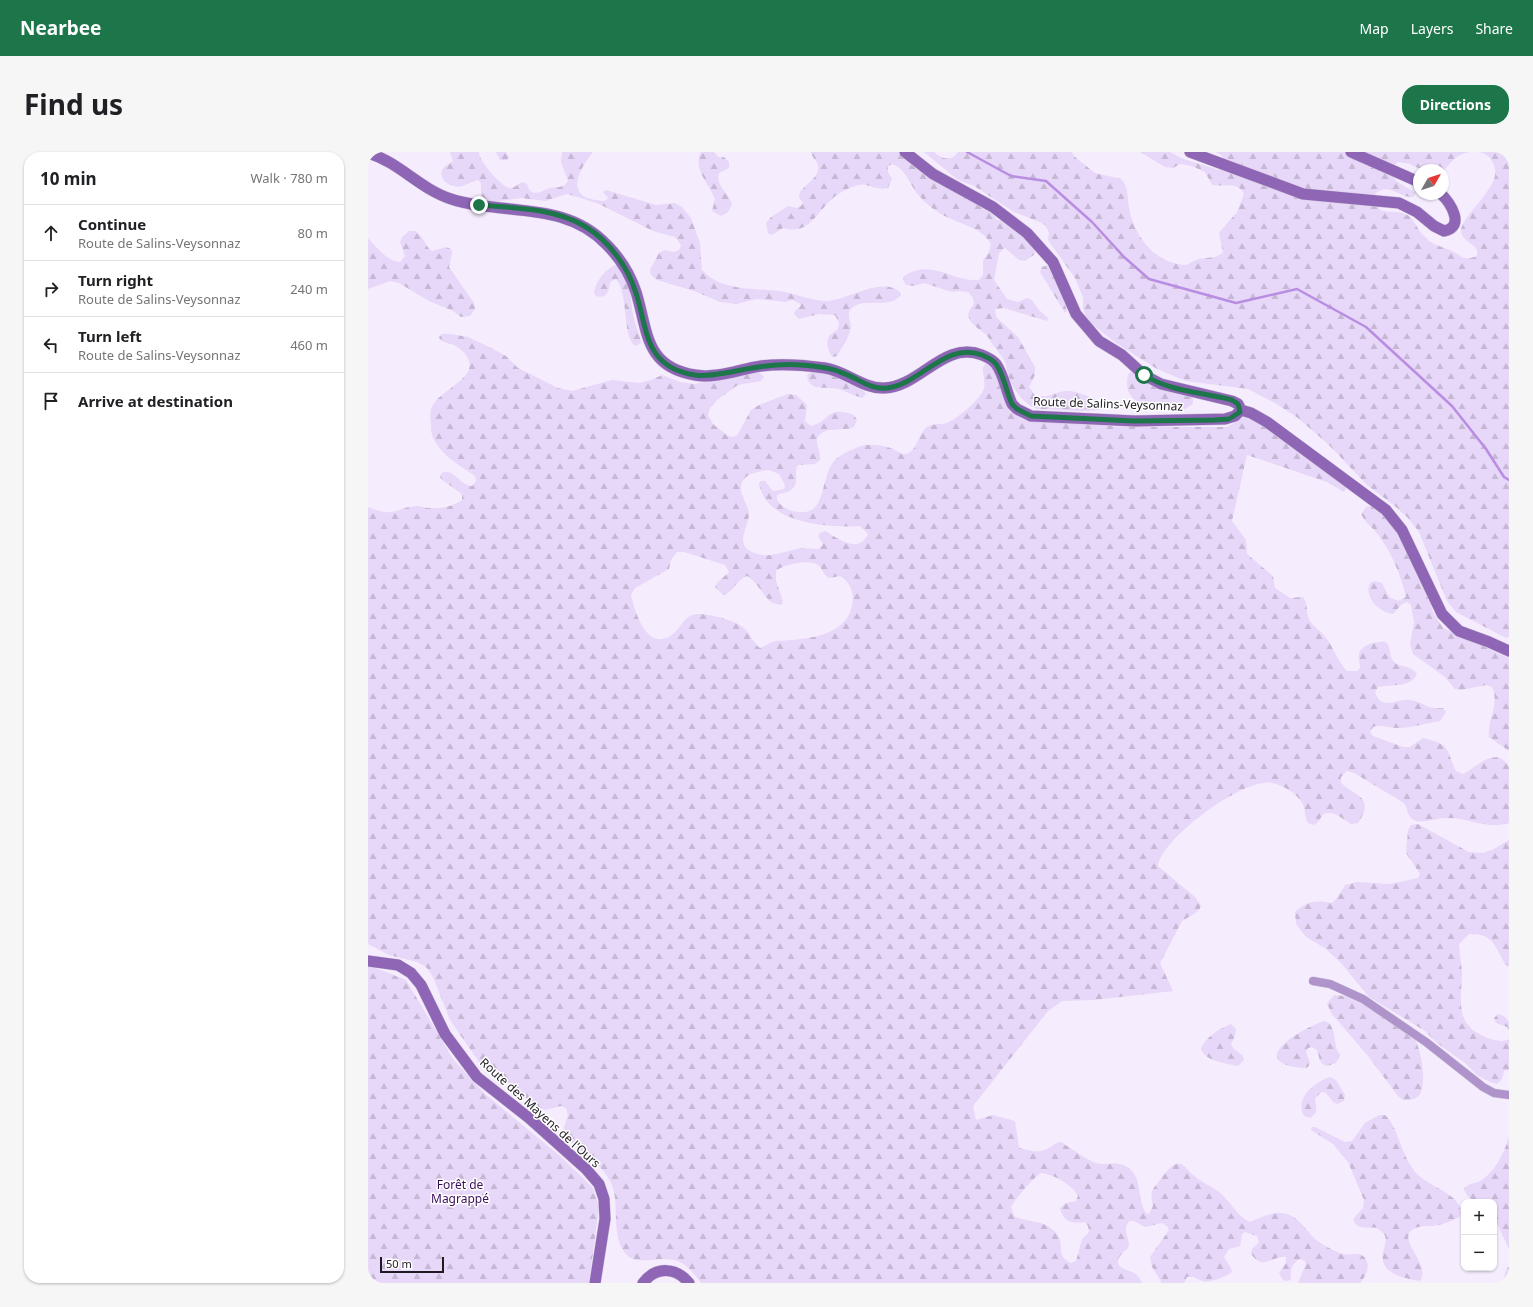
<!DOCTYPE html>
<html lang="en">
<head>
<meta charset="utf-8">
<style>
	:root { --surface:#fff; --page:#f6f6f6; --text:#202124; --muted:#757577; --line:#e0e0e0; --accent:#1c764a }
	body { margin:0; font-family:"Noto Sans",sans-serif; background:var(--page); color:var(--text) }
	.controls { position:absolute; right:12px; bottom:12px; display:grid; overflow:hidden; border-radius:8px; box-shadow:0 1px 3px #0004 }
	.controls button { width:36px; height:36px; display:grid; place-items:center; padding:0; border:0; border-bottom:1px solid var(--line); background:var(--surface); color:var(--text); font:20px sans-serif }
	.compass { position:absolute; left:1045px; top:12px; width:36px; height:36px; border-radius:50%; background:var(--surface); box-shadow:0 1px 3px #0004; rotate:51deg }
	.scale { position:absolute; left:12px; bottom:10px; width:64px; box-sizing:border-box; padding-left:4px; border:2px solid #1e1a22; border-top:0; font-size:11px; line-height:14px; white-space:nowrap; color:#1e1a22; -webkit-text-stroke:3px #fff; paint-order:stroke }
	.stop { position:absolute; width:12px; height:12px; margin:-9px; border:3px solid #1c764a; border-radius:50%; background:#fff }
	.stop.end { background:#1c764a; border-color:#fff; box-shadow:0 1px 4px #0008 }
	.list { margin:0; padding:0; list-style:none }
	h2 { display:flex; justify-content:space-between; align-items:center; height:52px; margin:0; padding:0 16px; font-size:17px }
	h2 small { font-size:13px; font-weight:400; color:var(--muted) }
	.list li { display:grid; grid-template-columns:26px 1fr auto; gap:12px; align-items:center; box-sizing:border-box; height:56px; padding:0 16px; border-top:1px solid var(--line) }
	.list b { display:block; font-size:15px; white-space:nowrap }
	.list p { margin:0; font-size:13px; white-space:nowrap; color:var(--muted) }
	.list em { font-size:13px; font-style:normal; color:var(--muted) }
	.icon { flex:none; width:22px; height:22px; fill:none; stroke:currentColor; stroke-width:2; stroke-linecap:round; stroke-linejoin:round }
	.map { position:relative; flex:none; width:1141px; height:1131px; overflow:hidden; border-radius:16px }
	header { display:flex; align-items:center; gap:24px; box-sizing:border-box; height:56px; padding:0 20px; background:var(--accent); color:#fff }
	header strong { font-size:19px }
	nav { display:flex; gap:22px; margin-inline-start:auto; font-size:14px }
	.intro { display:flex; align-items:center; justify-content:space-between; box-sizing:border-box; height:96px; padding:0 24px }
	h1 { margin:0; font-size:28px }
	.button { padding:10px 18px; border-radius:16px; background:var(--accent); color:#fff; font-size:14px; font-weight:700 }
	main { display:flex; gap:24px; padding:0 24px }
	aside { flex:1; background:var(--surface); border-radius:16px; box-shadow:0 1px 3px #0004 }
	.map>svg:first-child { display:block }
	.forest { fill:url(#forest-firs); fill-rule:evenodd }
	.lines { fill:none; stroke-linecap:round; stroke-linejoin:round }
	.stream { stroke:#b98ee2; stroke-width:2.5 }
	.street-casing { stroke:#d3cbdb; stroke-width:9 }
	.secondary-casing { stroke:#d3cbdb; stroke-width:12 }
	.street { stroke:#af94cb; stroke-width:8 }
	.secondary { stroke:#8f65b5; stroke-width:11 }
	.route { stroke:#1c764a; stroke-width:5 }
	.labels { text-anchor:middle; stroke-width:3; stroke-linejoin:round; paint-order:stroke }
	.street-label { font-size:12px; fill:#1e1a22; stroke:#fff }
	.park-label { font-size:12px; fill:#3a0d58; stroke:#fff }
</style>
</head>
<body>
<header>
<strong>Nearbee</strong>
<nav><a>Map</a><a>Layers</a><a>Share</a></nav>
</header>
<div class="intro"><h1>Find us</h1><a class="button">Directions</a></div>
<main>
<aside>
<h2>10 min<small>Walk · 780 m</small></h2>
<ul class="list">
<li><svg class="icon" aria-label="ahead" viewBox="0 0 24 24"><path d="M12 20V5M6 11l6-6 6 6"/></svg><div><b>Continue</b><p>Route de Salins-Veysonnaz</p></div><em>80 m</em></li>
<li><svg class="icon" aria-label="right" viewBox="0 0 24 24"><path d="M7 20v-9h11M14 6l5 5-5 5"/></svg><div><b>Turn right</b><p>Route de Salins-Veysonnaz</p></div><em>240 m</em></li>
<li><svg class="icon" aria-label="left" viewBox="0 0 24 24"><path d="M17 20v-9H6M10 6l-5 5 5 5"/></svg><div><b>Turn left</b><p>Route de Salins-Veysonnaz</p></div><em>460 m</em></li>
<li><svg class="icon" aria-label="arrive" viewBox="0 0 24 24"><path d="M6 21V4h12l-3 4 3 4H6"/></svg><div><b>Arrive at destination</b></div></li>
</ul>
</aside>
<div class="map">
<svg width="1141" height="1131" viewBox="0 0 1141 1131">
	<defs>
		<pattern id="forest-firs" width="22" height="20" patternUnits="userSpaceOnUse"><rect width="22" height="20" fill="#e7d7f8"/><path d="M5 1l3.5 6h-7zM16 11l3.5 6h-7z" fill="#c6b8d4"/></pattern>
	</defs>
	<rect width="100%" height="100%" fill="#f5edfe"/>
	<path class="forest" d="M82,0H111C110,8 133,34 141,36C146,37 150,31 155,30L159,32C163,45 170,41 179,37C187,34 196,37 200,29L193,10L194,0H225C218,9 202,31 213,42C218,48 231,48 237,49L240,46L235,40L238,38L288,53L307,51L314,55L323,66L332,91L334,118C355,141 390,135 417,140C431,143 445,149 459,149C478,149 519,122 533,142C522,160 494,142 482,158C479,163 483,171 483,176C481,186 474,195 469,204L465,205C460,201 457,188 462,183C464,181 468,179 470,177L471,171L467,163L451,162L431,167L426,162L428,158L432,155L433,152L424,148L418,150L389,147L368,152L352,150L326,139L289,128L283,123L282,118L291,101L297,98L306,100L311,98L313,93L307,85L285,79L231,52L213,46L199,42L177,49L154,46L124,50L116,47L113,43V31L110,28C95,32 92,40 76,29L73,22L75,16L85,9Z
		M128,0H138L141,6L139,8H132Z
		M333,0H346L350,5H356L361,10V16L351,21C347,34 361,41 364,52L360,60L353,64L344,59L347,47C342,33 324,17 333,0Z
		M443,0H531L557,20L622,59L629,68H639L667,96V102L657,109L651,108L637,96L631,101L626,128L639,147L650,150L659,146L664,148L670,157L680,166L679,169L636,156L627,157L628,165L650,185L667,215V223L661,235L668,244C684,246 687,239 700,239C711,239 723,246 734,250L737,252L736,256C725,262 685,257 669,257C655,252 645,237 640,223C639,218 638,212 636,208C631,200 624,193 620,185C615,178 603,174 601,166C599,160 603,156 606,152L605,146L600,140L591,139L584,140L556,131L546,134L538,133L535,128L536,124C564,106 584,130 611,128L615,123V108L621,100L623,92C614,77 599,74 583,67C573,63 560,54 553,46C542,35 539,17 524,12L520,14V20L524,27L520,36C512,38 506,35 498,33C491,31 479,37 472,41C450,54 444,85 415,76L404,83L400,81L398,71L403,65L420,54L429,56L433,54L435,51L431,45L432,40C438,32 455,23 449,11C447,7 444,5 443,0Z
		M556,0H566C573,7 584,10 590,0H703L708,6L727,21L753,27C761,35 759,44 761,56C766,84 787,112 818,113L830,107L847,105L855,101L851,81L869,60L876,42C870,29 855,35 844,33L837,20L824,14L812,12L805,16L797,15L772,0H802L813,6L851,18L855,16C858,6 856,4 847,0H1102C1087,3 1084,9 1075,20V18H1054L1042,12L1030,10L1026,13L1023,22L1028,29L1048,41L1045,45C1033,47 1020,28 1006,43C1007,69 1027,54 1041,64C1047,69 1050,79 1056,84C1064,94 1075,94 1086,100C1089,101 1091,104 1094,105C1098,107 1105,106 1109,104V98C1105,91 1095,89 1093,80C1091,66 1131,36 1127,18C1127,15 1125,12 1124,9C1122,5 1117,1 1112,0H1141V485L1138,486L1088,460L1079,449L1051,380L1040,366L1028,355L999,333L961,293L930,266L907,251L880,237L818,229L789,217L748,191L725,173L718,165L715,156V145L707,126L680,88L681,81L678,74L674,71L646,60L606,34L590,28Z
		M41,79H47C57,85 56,94 64,99L78,95L83,97L84,101L81,115L106,151L107,157L102,164L93,165L85,159L61,149L31,131L22,129L0,137V86C9,95 18,109 32,110L37,104L32,90L34,85Z
		M249,113C264,125 262,150 266,167C268,175 272,183 273,191L267,194C254,184 261,143 248,127L242,130C241,139 239,147 228,144L226,141C227,131 238,115 249,113Z
		M680,113L693,139L699,159L697,161L672,120L674,115Z
		M74,182H83L100,185L123,196L138,204L150,216L190,236L204,239L244,228L272,231L283,228L294,223L312,230L326,232L391,220L396,225L393,229L370,233L349,248L342,256L340,263L345,272L360,284L366,285L370,282L383,258L391,253L420,242L428,243L439,253L437,269L443,274C464,268 458,253 486,263L489,268L486,275C476,280 454,273 449,287C448,292 453,300 452,308L447,312L430,313C424,321 434,333 421,339C417,341 413,341 409,343C408,348 411,352 416,355C421,359 427,360 433,360C460,362 451,323 468,307C474,302 483,298 490,295C500,291 515,293 525,297C529,299 533,302 536,302C549,302 550,281 559,275C565,271 572,273 579,271C589,267 614,246 616,236C618,229 614,222 615,215L617,212L622,213L626,218L648,262L654,267L665,269L759,275H859L878,264L893,271L980,334L976,340L959,330L879,303L864,369L878,388L879,402L905,424L907,436L922,446L935,445C941,453 937,461 942,469C947,476 954,480 959,487C967,499 969,508 979,519H989L992,516C992,511 990,506 991,503C993,492 1009,489 1018,490C1024,496 1020,505 1027,511C1035,516 1043,513 1049,522C1043,536 1023,532 1010,535L1007,540C1013,560 1030,546 1042,548C1056,550 1059,558 1075,556L1078,560L1072,569C1058,571 1044,576 1030,576C1021,576 1014,572 1005,575L1002,580L1005,584L1035,595H1042L1055,586C1084,593 1077,596 1088,619L1095,622C1108,616 1128,592 1141,615V671C1119,678 1100,665 1077,666C1068,666 1052,673 1044,667C1039,663 1040,656 1036,651L986,621L979,619L973,625V631C989,645 1007,645 990,671L984,672C972,667 969,658 955,662L951,669L946,673L940,671C936,664 938,657 934,651C929,641 914,633 904,631C876,625 793,687 790,714L827,745L833,754L831,758L826,762L814,769L792,811L805,839L726,848L694,849L680,859L605,954L608,968L625,963L647,969L651,996C660,998 670,1002 679,997C685,994 687,990 693,990C703,996 723,1012 734,1012C744,1012 754,1009 763,1018C774,1028 769,1048 778,1061L781,1062L785,1054C783,1044 782,1039 789,1032C794,1026 801,1014 808,1012C816,1010 820,1019 825,1023C833,1030 843,1034 851,1040C863,1049 868,1064 882,1070C892,1066 903,1060 914,1061C930,1063 937,1077 947,1087C953,1092 966,1099 974,1102C981,1104 992,1099 997,1106C1003,1115 998,1124 992,1131H930L938,1112L937,1109L932,1107C924,1111 922,1118 923,1127L920,1129L915,1128L911,1121L918,1111V1105C904,1103 897,1120 883,1102L884,1097L891,1090L889,1084L877,1080L874,1082L872,1094L861,1097L856,1105L863,1116L864,1120C858,1125 842,1131 835,1129C828,1127 827,1124 819,1125L816,1131H793V1129L784,1115L782,1105L801,1078L799,1074L794,1071L777,1075L766,1069H761C754,1079 761,1084 761,1094C759,1098 755,1100 752,1104C744,1116 761,1118 766,1121C770,1123 772,1127 774,1131H333C328,1124 322,1116 314,1111C295,1100 272,1116 259,1103C242,1085 252,1054 244,1033C234,1010 213,1002 198,985L196,975L200,963L198,956L193,954L177,958L167,954L146,935L126,922L111,910L82,868L65,825L58,815L49,810L21,803L0,792V355C27,366 24,357 48,354C52,354 57,356 61,356C72,357 84,355 94,348V342L73,327L72,324L75,320C86,317 93,334 104,334L108,329L107,324C94,315 76,305 68,291C64,285 63,280 63,274C62,265 61,257 67,250C79,234 121,221 91,196C85,191 78,192 72,188L71,185ZM401,318L411,322L417,333L416,337L405,339L397,329H393L391,331C397,372 461,376 492,374L500,382C490,403 470,386 457,379L452,381L450,384L455,392L451,397C444,397 436,396 429,397C414,400 398,408 382,399C367,390 381,374 381,362C381,353 369,340 374,330C378,321 392,319 401,318ZM309,400H316L357,413L361,420L349,431L347,435L355,443C365,441 368,428 379,424C393,431 397,455 414,452L415,449L408,429V419C415,412 443,406 451,414C455,418 455,422 461,426L472,424C480,428 485,438 485,447C482,486 438,487 409,489C403,489 398,494 392,496C385,491 383,483 377,477C370,469 342,462 331,462C316,462 315,474 305,482C280,502 267,461 263,443L267,436L301,417L303,408ZM673,1021C687,1023 701,1031 710,1043L708,1049L698,1051L692,1056C695,1070 704,1072 717,1070L720,1074L721,1080L714,1087L708,1109L703,1111C687,1104 697,1092 689,1082C678,1067 660,1071 646,1064L643,1055C648,1046 665,1026 673,1021Z
		M446,218L462,220L493,236L498,242L494,246C486,244 478,239 470,237C458,234 441,241 439,223Z
		M763,220L770,223L775,229L823,244L825,247V252L812,260C787,252 753,258 760,222Z
		M1002,354L1009,357L1031,380L1062,448L1065,460L1075,476L1141,506V599L1121,585C1119,568 1132,552 1124,535L1118,533L1093,538L1087,537L1077,525L1045,502L1042,492L1046,470L1043,453L1039,450L1034,452L1025,462C1012,461 995,445 1002,431L1007,429L1014,431L1021,445L1030,449L1038,445C1033,424 1024,401 1011,384C1006,376 997,371 993,362L998,355Z
		M1050,672L1101,700L1115,701L1124,698L1141,688V815L1137,812C1127,794 1125,781 1101,782L1091,792C1091,802 1094,812 1094,823C1093,850 1087,872 1117,885C1125,888 1134,891 1141,887V918L1136,919L1134,927L1129,932L1122,930L1110,924L1097,911L1069,891L1057,879L1001,845L973,811L957,796L938,785L928,772L927,760C939,749 948,748 964,751L969,746L977,733L989,730L1022,732L1050,726L1052,722L1038,701L1040,678L1043,673Z
		M0,813L38,828L85,907L117,942L191,1003L225,1036L231,1055L221,1131H0Z
		M966,843L987,845L1045,884C1053,895 1059,930 1052,942C1048,948 1041,948 1035,948L1030,944L1000,904L963,861L959,851Z
		M1130,862L1136,864L1141,870V878L1139,875L1128,871L1126,866Z
		M956,869L961,871C970,883 964,892 972,903L968,911L959,914C950,911 952,906 949,898L944,895L940,896L938,900L942,911L940,915C933,918 907,913 909,903C910,890 944,873 956,869Z
		M863,872L868,877L867,884L863,892L865,896L875,904L876,908L870,914C857,911 840,910 833,898C835,887 852,876 863,872Z
		M962,925L968,928L977,943L976,949L969,952L965,950L958,941L954,940L947,946C948,956 951,960 942,966L936,964C926,946 947,930 962,925Z
		M1011,963H1017C1031,976 1033,1005 1049,1022C1062,1036 1098,1043 1092,1065C1085,1068 1079,1071 1071,1073C1063,1075 1048,1072 1042,1080C1033,1093 1063,1112 1052,1129C1035,1126 1011,1122 1015,1100C1016,1094 1020,1088 1016,1082C1014,1080 1011,1078 1009,1076C998,1074 989,1079 985,1067L995,1056L996,1048L980,1010L965,992L943,978L944,975H947L977,990L984,989L997,971Z
		M1141,984V1096C1139,1093 1126,1066 1126,1063C1125,1059 1126,1054 1126,1050C1114,1050 1100,1051 1096,1037C1100,1031 1106,1032 1112,1029C1127,1020 1137,1000 1141,984Z
		M1141,1114V1131H1136L1137,1120Z"/>
	<g class="lines">
		<path class="stream" d="M599,0L643,24L678,29L724,70L756,105L781,127L868,151L929,137L998,175L1084,254L1118,297L1136,325L1141,328"/>
		<defs>
			<path id="street" d="M945,829L962,832L995,847L1058,890L1115,935L1126,941L1141,943"/>
			<path id="secondary" d="M537,0L565,22L625,55L659,81L685,110L708,162L731,189L754,203L776,223L793,232L864,249L870,252L873,258
				M822,0L935,42L1031,51L1049,60L1066,74L1076,79C1098,75 1082,50 1073,42
				M983,0L1051,30
				M0,1C31,10 52,37 83,47C136,64 197,48 239,93C252,106 262,122 268,140C280,178 276,215 327,223C348,227 372,217 393,214C415,211 436,213 457,216C478,219 495,237 516,236C552,235 576,188 614,203C619,205 624,207 628,212C636,223 638,239 644,252L649,257L663,264L767,269L857,267L867,264L873,258
				M873,258L883,261L899,270L1018,358L1034,378L1074,462L1091,479L1121,490L1141,499
				M0,809L30,813L43,821L53,833L77,882L109,925L161,966L218,1017L231,1032L236,1047L237,1067L227,1131
				M275,1131C288,1114 308,1115 321,1131"/>
		</defs>
		<use href="#street" class="street-casing"/>
		<use href="#secondary" class="secondary-casing"/>
		<use href="#street" class="street"/>
		<use href="#secondary" class="secondary"/>
	</g>
	<g class="lines">
		<path class="route" d="M111,53C147,56 187,56 218,75C241,89 260,115 268,141C280,178 276,215 327,223C339,225 351,222 363,220C386,215 409,211 433,213C446,214 460,215 472,220C489,225 501,238 519,236C553,232 577,189 614,203C619,205 624,207 628,212C636,223 638,239 644,252L649,257L663,264L766,269L846,268L861,267L872,260L870,252L864,248C834,240 803,240 776,223"/>
	</g>
	<g class="labels">
		<g class="street-label">
			<text transform="translate(740 252) rotate(2)" y="4">Route de Salins-Veysonnaz</text>
			<text transform="translate(172 961) rotate(42)" y="4">Route des Mayens de l'Ours</text>
		</g>
		<g class="park-label">
			<text x="92" y="1037">Forêt de<tspan x="92" dy="14">Magrappé</tspan></text>
		</g>
	</g>
</svg>
<div class="controls">
<button>+</button>
<button>−</button>
</div>
<svg class="compass" viewBox="-18 -18 36 36"><path d="M0-13l5 13h-10z" fill="#e53935"/><path d="M0 13l5-13h-10z" fill="#757577"/></svg>
<div class="scale">50 m</div>
<div class="stop" style="left:776px;top:223px"></div>
<div class="stop end" style="left:111px;top:53px"></div>
</div>
</main>
</body>
</html>
